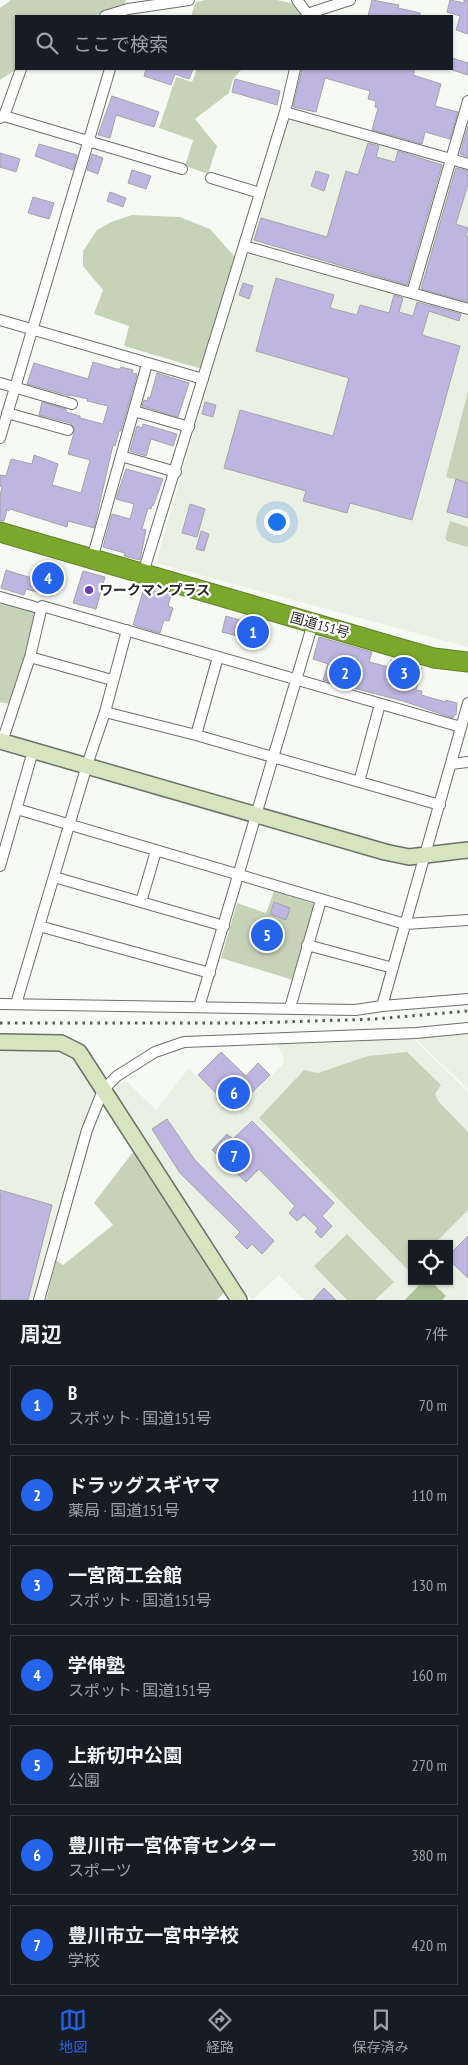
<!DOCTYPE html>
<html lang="ja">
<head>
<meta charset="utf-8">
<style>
	:root { --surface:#171b24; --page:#20242c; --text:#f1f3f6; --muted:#9ea1a6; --line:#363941; --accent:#2563eb }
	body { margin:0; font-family:"PT Sans Narrow","Noto Sans JP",sans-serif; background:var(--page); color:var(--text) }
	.controls { position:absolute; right:15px; bottom:15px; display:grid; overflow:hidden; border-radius:0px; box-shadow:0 1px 4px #0004 }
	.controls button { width:45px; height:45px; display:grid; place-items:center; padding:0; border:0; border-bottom:1px solid var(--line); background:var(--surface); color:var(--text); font:25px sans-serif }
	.you { position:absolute; left:276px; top:521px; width:18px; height:18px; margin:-12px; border:4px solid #fff; border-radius:50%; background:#1a73e8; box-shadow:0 0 0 8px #1a73e833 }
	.badge { display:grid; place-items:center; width:32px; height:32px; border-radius:50%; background:var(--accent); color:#fff; font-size:16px; font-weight:700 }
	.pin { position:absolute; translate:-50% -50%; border:2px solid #fff; box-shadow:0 1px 5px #0006 }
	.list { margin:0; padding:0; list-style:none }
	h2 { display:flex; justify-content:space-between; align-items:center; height:65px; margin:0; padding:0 20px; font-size:21px }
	h2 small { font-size:16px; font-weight:400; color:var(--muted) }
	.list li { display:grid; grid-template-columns:32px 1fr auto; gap:15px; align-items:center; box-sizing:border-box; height:80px; margin:0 10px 10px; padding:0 10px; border:1px solid var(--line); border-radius:0px }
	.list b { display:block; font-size:19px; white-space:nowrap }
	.list p { margin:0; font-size:16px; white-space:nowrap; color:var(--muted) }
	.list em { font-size:16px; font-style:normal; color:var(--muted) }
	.icon { flex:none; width:28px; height:28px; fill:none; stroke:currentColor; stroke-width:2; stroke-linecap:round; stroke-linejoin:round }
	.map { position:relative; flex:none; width:468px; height:1300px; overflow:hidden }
	.search { position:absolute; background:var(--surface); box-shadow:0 1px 4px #0004; left:15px; right:15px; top:15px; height:55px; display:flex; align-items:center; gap:12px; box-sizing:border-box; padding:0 18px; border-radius:0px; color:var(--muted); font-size:19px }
	.sheet { height:695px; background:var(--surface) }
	nav { display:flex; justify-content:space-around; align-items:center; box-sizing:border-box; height:70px; border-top:1px solid var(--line); background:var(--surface); font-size:14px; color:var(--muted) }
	nav a { display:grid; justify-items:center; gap:2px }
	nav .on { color:var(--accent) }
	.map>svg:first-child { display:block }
	.built { fill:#eaf0e3; fill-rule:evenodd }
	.green { fill:#c7d3b9 }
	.water { fill:#adc197 }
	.building { fill:#beb5e0; stroke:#a4a3a8 }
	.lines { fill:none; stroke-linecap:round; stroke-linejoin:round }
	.street-casing { stroke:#6d6f6b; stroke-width:12 }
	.secondary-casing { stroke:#6d6f6b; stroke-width:18 }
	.highway-casing { stroke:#5f7d2b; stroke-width:21 }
	.street { stroke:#fff; stroke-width:10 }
	.secondary { stroke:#d7e5bf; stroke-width:15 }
	.highway { stroke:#7ba82b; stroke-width:19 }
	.rail { stroke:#5a5c59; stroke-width:3; stroke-dasharray:2.5 5; stroke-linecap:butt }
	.poi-dot { fill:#683db5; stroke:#fff; stroke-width:2 }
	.labels { text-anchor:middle; stroke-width:4.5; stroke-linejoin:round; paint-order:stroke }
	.poi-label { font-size:14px; font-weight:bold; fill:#2b2c2a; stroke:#fff; text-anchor:start }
	.street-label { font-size:14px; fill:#2b2c2a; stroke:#fff }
</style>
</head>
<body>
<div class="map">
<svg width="468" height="1300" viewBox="0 0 468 1300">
	<rect width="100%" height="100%" fill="#f7faf4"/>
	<path class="built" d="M289,115L441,160L444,166L411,285L406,287L253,243L251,239Z
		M458,165L468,168V305L421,292L417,288L453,168Z
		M245,253L468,316V647L156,563Z
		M468,1033V1089L418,1041L421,1036Z
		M272,1039H413L468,1092L467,1300H304L279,1275L252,1300L137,1133L146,1122L137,1133L115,1095V1091L117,1084L122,1081L127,1082L156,1110L189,1068L234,1113L284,1063L282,1053ZM412,1244H449V1281H412Z
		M0,1049H63L70,1052L96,1089L34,1300H0Z"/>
	<path class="green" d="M11,0H126L124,6L93,16H16L17,69L0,80V8Z
		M205,0H277L295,4L303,16H191L196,2Z
		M197,69H242L233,79L229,93L195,119L217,146L208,174L185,166L193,140L159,128L176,77L192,82Z
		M132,215L180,217L210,229L235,257L202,369L124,346L129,326L94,314L103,290L83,266V251L97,230L111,222Z
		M468,391V483L446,477Z
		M450,521L468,527V547L447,541L445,538Z
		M0,600L38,612L14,705L0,702Z
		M274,891L314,904L293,980L221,958L237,903L266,913Z
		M407,1052L441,1085L435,1094L438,1101L468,1132V1210L434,1244H412V1267L408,1270L259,1118L304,1070L318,1073L368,1056Z
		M136,1148L225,1292L217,1300H46L56,1260L63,1265L113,1225L94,1203Z
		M347,1234L394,1282L375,1300H347L314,1266Z"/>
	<path class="water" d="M423,1281H431L446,1296L442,1300H405Z"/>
	<path class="building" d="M372,0L399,5L398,8L420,13V16H368Z
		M450,0L464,3V0H468V34L456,30L460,16L447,12Z
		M452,58L468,63V75L452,70Z
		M146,69H193L189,79L175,74L171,85L144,76Z
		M302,69H415L413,75L441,84L435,106L458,112L450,139L425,132L422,144L372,130L378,108L375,107L376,101L368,99L370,91L325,78L316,112L293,107Z
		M235,79L280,91L277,105L232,92Z
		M112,96L159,112L154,127L116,115L110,138L98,135Z
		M468,126V157L460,154Z
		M368,143L379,146L376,157L395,162L398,151L442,165L407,285L254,240L261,218L327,237L346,171L358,175Z
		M39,144L77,155L73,170L35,156Z
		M0,153L20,159L16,172L0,167Z
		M92,154L103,158L98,174L87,170Z
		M456,168L468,171V184L456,224L468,228L466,236L468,237V302L421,289Z
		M132,170L151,176L146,189L128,183Z
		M316,171L329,175L324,191L311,186Z
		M110,192L126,198L123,207L107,201Z
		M33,197L54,203L49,219L28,213Z
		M276,278L334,295L330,308L357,315L360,305L389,313L394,295L403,298L399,312L413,316L417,302L461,314L459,321L429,311L422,335L460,346L412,520L350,503L347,513L303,501L306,491L224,468L240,410L333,436L349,378L256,351Z
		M243,283L253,286L249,299L239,295Z
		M93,362L117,369H120L121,367L133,370L132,373L137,374L121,431H119L115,446L113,445L94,528L68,521L67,527L10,509L9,511L7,510L4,521H0V495L2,487L0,486V475L6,476L11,459L32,464L34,455L58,464L52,485L81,493L90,460L68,454L75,429L70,423L39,415L42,402L66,409V412L80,416V418L103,424L108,406L87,401L88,399L70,395V396L27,384L34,363L88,379Z
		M157,373L189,383L178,417L142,406L144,400L147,401L148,397L150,398Z
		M205,402L216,405L213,417L202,414Z
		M143,424L177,434L173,446L151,439L146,456L130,451L137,426L142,428Z
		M126,469L163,479L153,506L152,505L151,509L148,508L142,529L146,530L140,560L124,556L125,553L103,547L112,514L130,519L134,504L116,499Z
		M456,479L468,483V518L447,512Z
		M190,504L205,509L197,537L182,533Z
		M201,531L209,534L204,551L196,549Z
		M41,569L58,574L52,596L26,589L24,595L1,588L6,570L38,580Z
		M83,571L105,577L96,609L73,603Z
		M144,588L171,595L168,606L173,608L169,621L164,620L160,633L133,625Z
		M226,616L264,627L260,642L222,632Z
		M319,637L372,652L369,662L389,667L391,660L422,668L416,690L422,691L421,695L446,702V700L457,703L456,715H454L453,718L403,701L323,680L328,664L313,659Z
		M274,902L290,908L286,920L270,914Z
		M221,1052L246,1076L258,1063L270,1075L233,1111L198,1075Z
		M167,1119L195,1160L274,1241L262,1254L252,1244L247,1249L235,1237L240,1232L180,1173L152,1129Z
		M252,1121L334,1203L322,1216L332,1226L321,1238L315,1232L318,1228L304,1215L297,1221L289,1213L295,1206L259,1169L246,1182L212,1150L227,1134L233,1139Z
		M0,1190L52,1205L28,1300H0Z
		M468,1236V1278L449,1260V1255Z
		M324,1288L336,1300H313Z"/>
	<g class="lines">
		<defs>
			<path id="street" d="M297,0L309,16
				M105,16L128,9L189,0
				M309,16L313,12L350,0
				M285,112L468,164
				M4,116L21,69
				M0,118L4,116L182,169
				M211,178L260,193
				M244,246L468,309
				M412,293L468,101
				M0,320L203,379
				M0,383L72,404
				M134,411L189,427
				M7,413L68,430
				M0,438L110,69
				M121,456L176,472
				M92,559L147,364
				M143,573L285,112L295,69
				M0,597L35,607
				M30,657L112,680
				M105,712L196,735L440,805
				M196,735L218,657
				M2,742L30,657L42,606L461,727
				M451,764L468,762
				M359,782L380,704
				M17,809L405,924L468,920
				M0,866L33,751
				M54,877L224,926
				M141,902L156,851
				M39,926L210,973
				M307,945L393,968
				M0,1004L355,1010L382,1006L468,999
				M16,1004L87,765L105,712L127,630
				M382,1006L468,703
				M199,1007L313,623
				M290,1008L321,900
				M39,1300L87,1130L103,1090L117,1076L155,1052L184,1042L416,1033L468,1028"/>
			<path id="secondary" d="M0,741L385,852L409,857L468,850
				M0,1042L61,1043L79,1052L239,1300"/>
			<path id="highway" d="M0,532L402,649L434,658L468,662"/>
		</defs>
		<use href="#street" class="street-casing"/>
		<use href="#secondary" class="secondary-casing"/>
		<use href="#highway" class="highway-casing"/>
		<use href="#street" class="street"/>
		<use href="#secondary" class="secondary"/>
		<use href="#highway" class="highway"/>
		<path class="rail" d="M0,1023H251L375,1019L468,1011"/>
	</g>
	<circle class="poi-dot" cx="89" cy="590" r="5"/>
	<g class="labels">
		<g class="poi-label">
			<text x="99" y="595">ワークマンプラス</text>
		</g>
		<g class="street-label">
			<text transform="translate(320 625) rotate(16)" y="5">国道151号</text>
		</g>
	</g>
</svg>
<div class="controls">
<button><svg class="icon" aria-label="locate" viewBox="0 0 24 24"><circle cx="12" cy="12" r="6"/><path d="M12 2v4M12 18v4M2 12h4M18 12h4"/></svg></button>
</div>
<div class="you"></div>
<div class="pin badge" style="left:253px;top:632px">1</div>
<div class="pin badge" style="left:345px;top:673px">2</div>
<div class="pin badge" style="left:404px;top:673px">3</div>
<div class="pin badge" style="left:48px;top:578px">4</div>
<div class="pin badge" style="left:267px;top:935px">5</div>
<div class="pin badge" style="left:234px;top:1093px">6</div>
<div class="pin badge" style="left:234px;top:1156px">7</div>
<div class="search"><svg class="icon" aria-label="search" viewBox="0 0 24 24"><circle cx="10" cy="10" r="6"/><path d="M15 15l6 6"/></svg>ここで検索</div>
</div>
<section class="sheet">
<h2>周辺<small>7件</small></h2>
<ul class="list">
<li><span class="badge">1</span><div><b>B</b><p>スポット · 国道151号</p></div><em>70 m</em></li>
<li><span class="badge">2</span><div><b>ドラッグスギヤマ</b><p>薬局 · 国道151号</p></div><em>110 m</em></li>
<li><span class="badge">3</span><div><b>一宮商工会館</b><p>スポット · 国道151号</p></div><em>130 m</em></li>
<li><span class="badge">4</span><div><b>学伸塾</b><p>スポット · 国道151号</p></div><em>160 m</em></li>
<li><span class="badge">5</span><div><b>上新切中公園</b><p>公園</p></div><em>270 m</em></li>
<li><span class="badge">6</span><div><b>豊川市一宮体育センター</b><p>スポーツ</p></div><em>380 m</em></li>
<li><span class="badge">7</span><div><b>豊川市立一宮中学校</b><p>学校</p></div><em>420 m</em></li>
</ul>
</section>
<nav>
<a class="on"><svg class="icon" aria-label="map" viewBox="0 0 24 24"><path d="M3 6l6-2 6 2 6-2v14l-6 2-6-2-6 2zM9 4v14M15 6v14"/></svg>地図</a>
<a><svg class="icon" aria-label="directions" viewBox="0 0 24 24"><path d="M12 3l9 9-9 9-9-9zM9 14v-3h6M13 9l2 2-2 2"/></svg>経路</a>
<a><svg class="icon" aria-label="saved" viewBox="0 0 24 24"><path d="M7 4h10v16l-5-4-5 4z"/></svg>保存済み</a>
</nav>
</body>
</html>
